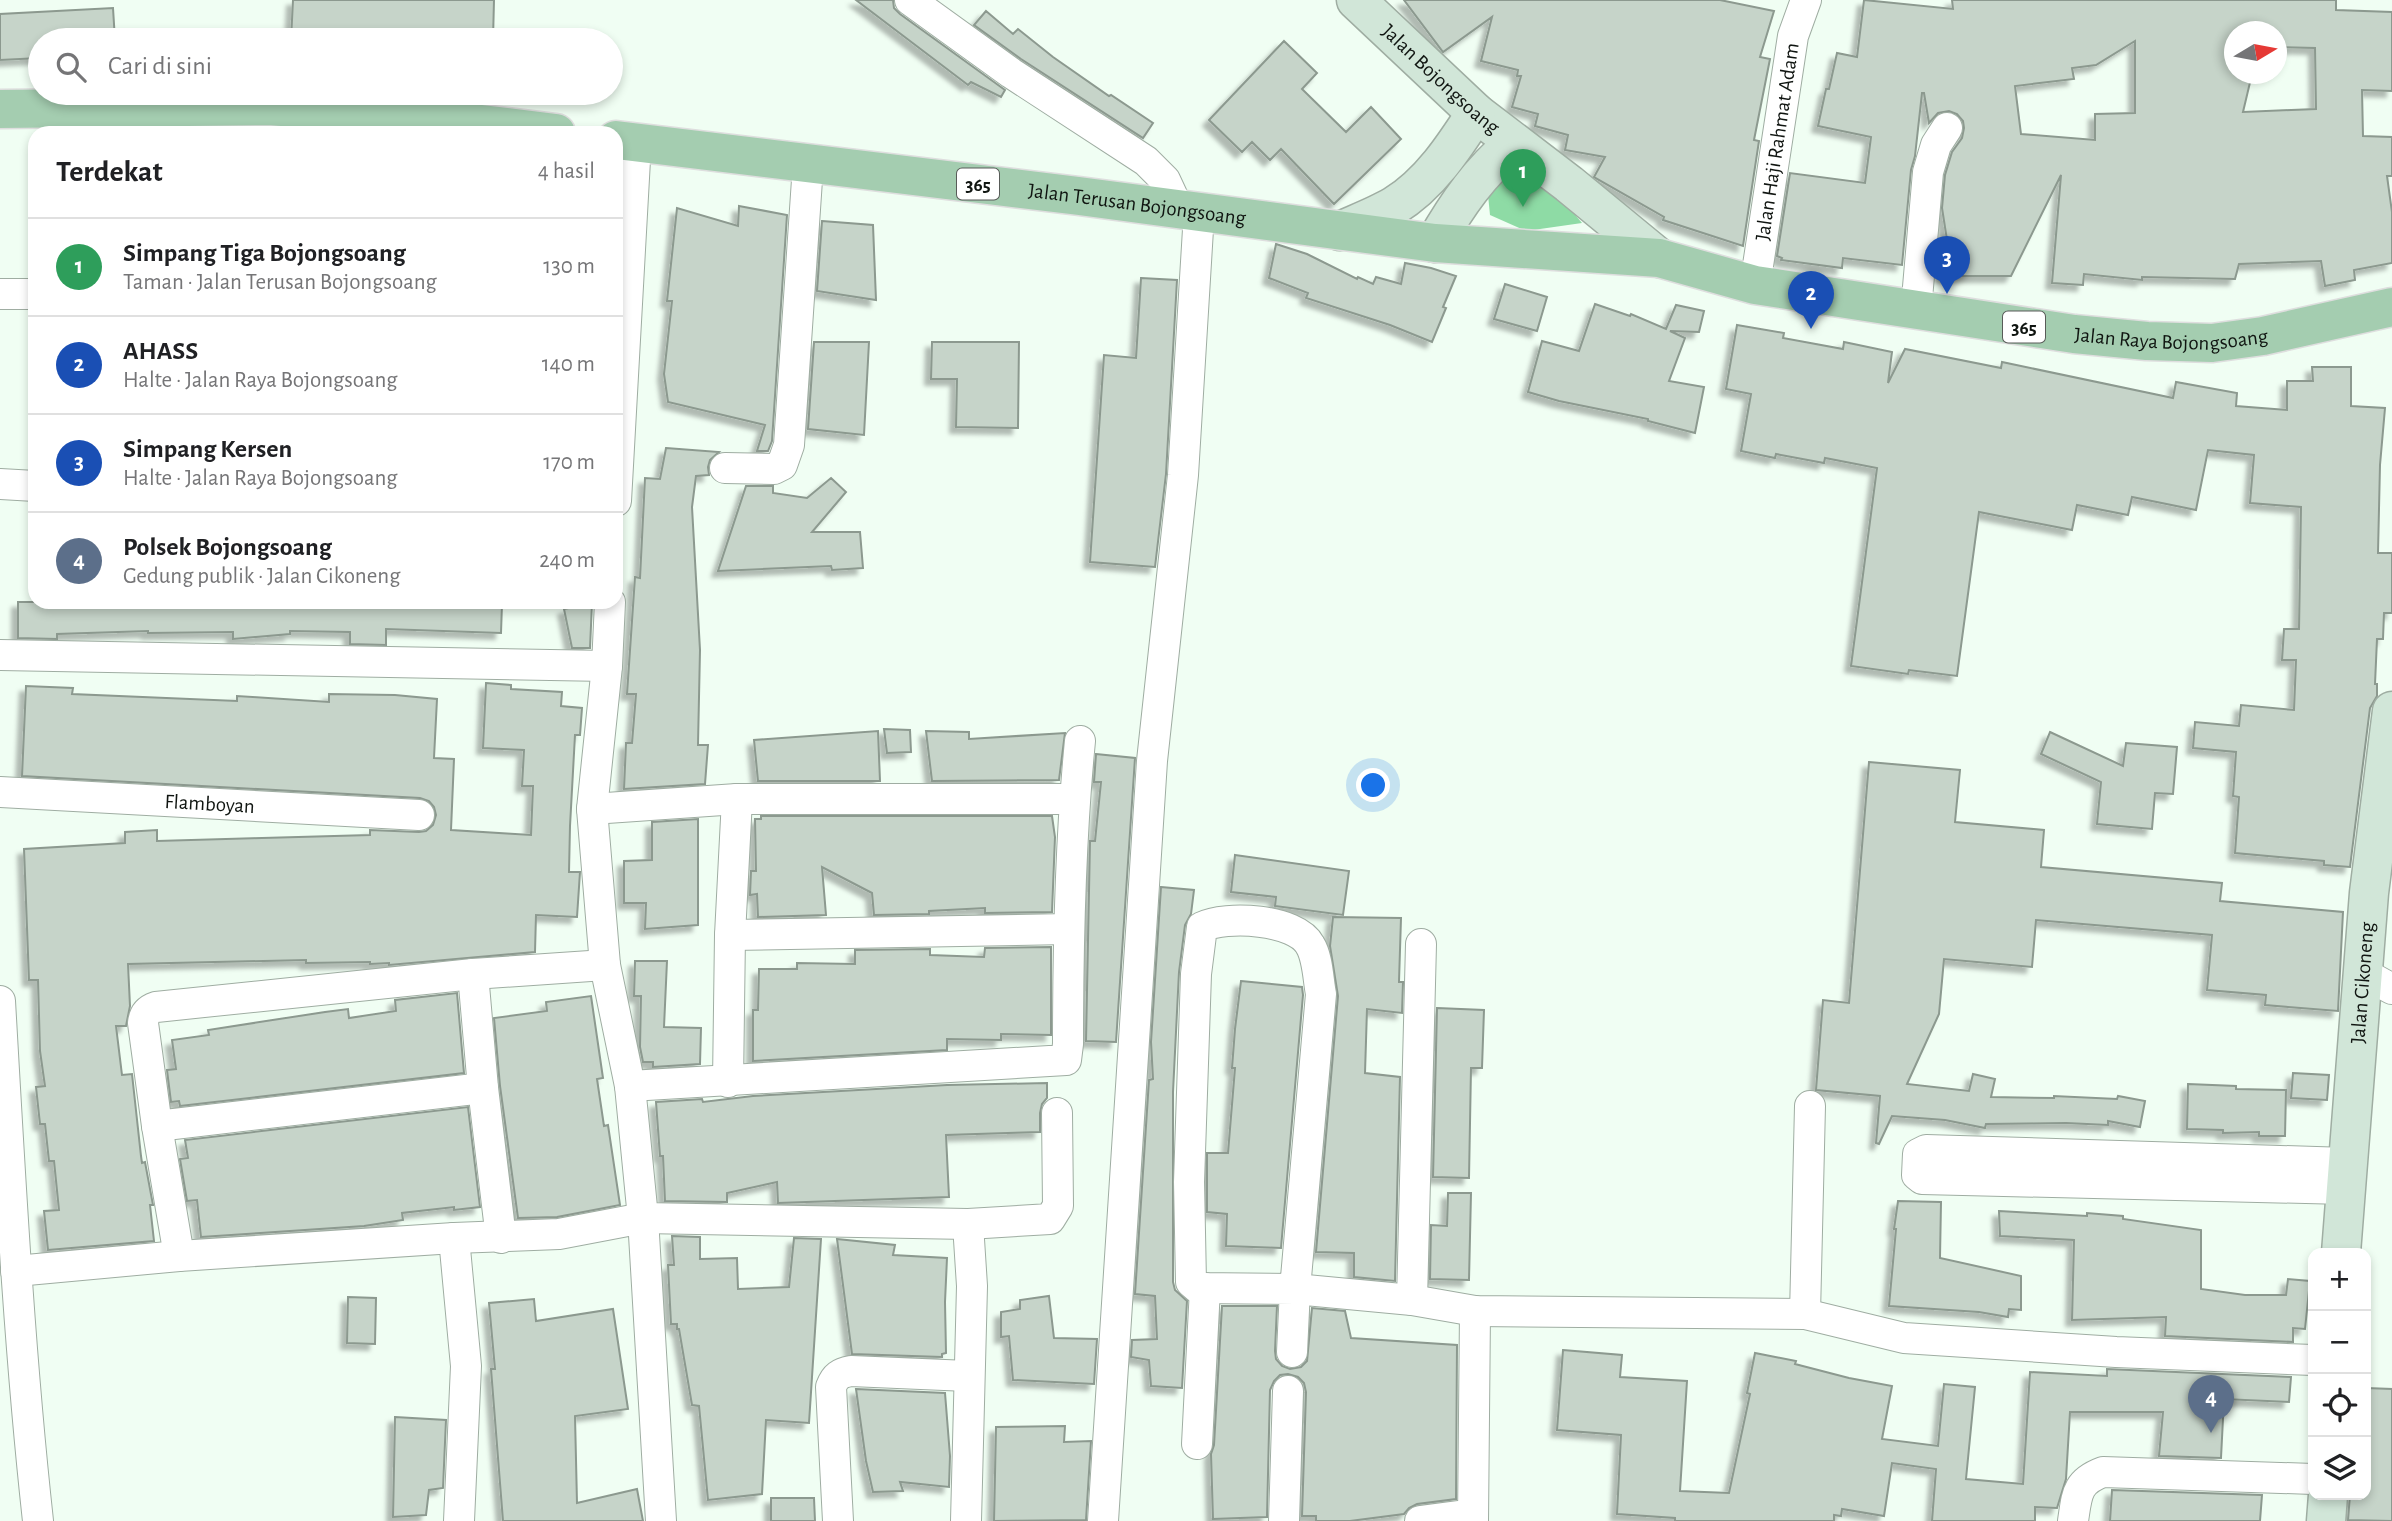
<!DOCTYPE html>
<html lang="id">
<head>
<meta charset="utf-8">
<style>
	:root { --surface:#fff; --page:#f2f2f2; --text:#202124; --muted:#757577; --line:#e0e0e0; --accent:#9e044c }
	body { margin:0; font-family:"Alegreya Sans",sans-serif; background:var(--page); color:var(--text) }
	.controls { position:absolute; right:21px; bottom:21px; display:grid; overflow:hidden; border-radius:14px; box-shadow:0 4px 10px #0003 }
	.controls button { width:63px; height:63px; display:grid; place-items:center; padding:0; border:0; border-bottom:2px solid var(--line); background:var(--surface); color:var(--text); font:35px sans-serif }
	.compass { position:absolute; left:2224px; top:21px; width:63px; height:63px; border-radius:50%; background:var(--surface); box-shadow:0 4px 10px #0003; rotate:80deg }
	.you { position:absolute; left:1374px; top:786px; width:24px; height:24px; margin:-18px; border:5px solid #fff; border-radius:50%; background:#1a73e8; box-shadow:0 0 0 10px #1a73e833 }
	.badge { display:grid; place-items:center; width:46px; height:46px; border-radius:50%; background:var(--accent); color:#fff; font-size:23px; font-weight:700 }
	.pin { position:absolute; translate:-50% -58px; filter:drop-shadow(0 2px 4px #0008) }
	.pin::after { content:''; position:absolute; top:37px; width:24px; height:21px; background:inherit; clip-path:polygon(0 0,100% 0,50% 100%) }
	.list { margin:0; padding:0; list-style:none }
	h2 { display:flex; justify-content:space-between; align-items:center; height:91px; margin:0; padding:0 28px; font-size:30px }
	h2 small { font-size:23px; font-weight:400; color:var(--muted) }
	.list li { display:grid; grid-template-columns:46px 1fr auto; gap:21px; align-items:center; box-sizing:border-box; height:98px; padding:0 28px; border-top:2px solid var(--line) }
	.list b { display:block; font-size:26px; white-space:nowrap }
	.list p { margin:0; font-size:23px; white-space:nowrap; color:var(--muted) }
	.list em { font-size:23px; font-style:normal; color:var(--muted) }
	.icon { flex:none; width:38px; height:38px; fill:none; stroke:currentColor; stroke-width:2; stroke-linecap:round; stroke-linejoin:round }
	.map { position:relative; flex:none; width:2392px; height:1521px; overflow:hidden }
	.search { position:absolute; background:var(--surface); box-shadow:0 4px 10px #0003; left:28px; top:28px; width:595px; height:77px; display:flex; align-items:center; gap:18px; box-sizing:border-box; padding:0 24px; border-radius:38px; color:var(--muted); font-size:26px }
	.panel { position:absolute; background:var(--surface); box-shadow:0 4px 10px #0003; left:28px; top:126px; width:595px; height:483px; border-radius:21px }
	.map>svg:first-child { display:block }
	.green { fill:#8edba5 }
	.building { fill:#c6d4c9; stroke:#8c998f; stroke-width:2; fill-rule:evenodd; filter:url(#shadow) }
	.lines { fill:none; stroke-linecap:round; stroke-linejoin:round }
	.street-casing { stroke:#9fada2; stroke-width:32 }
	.secondary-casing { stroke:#9fada2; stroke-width:41 }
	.primary-casing { stroke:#dedede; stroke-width:41 }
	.street { stroke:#fff; stroke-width:30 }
	.secondary { stroke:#d1e6d8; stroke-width:38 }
	.primary { stroke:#a4cdb0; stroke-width:38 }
	.labels { text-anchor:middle; stroke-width:7; stroke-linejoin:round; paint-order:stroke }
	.shield { fill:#fff; stroke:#585b58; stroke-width:2 }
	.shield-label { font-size:19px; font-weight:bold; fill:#101511 }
	.street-label { font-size:21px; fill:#101511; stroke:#fff }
</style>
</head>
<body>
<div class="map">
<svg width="2392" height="1521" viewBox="0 0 2392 1521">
	<defs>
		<filter id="shadow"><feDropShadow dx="-6" dy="6" stdDeviation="2" flood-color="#0004"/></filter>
	</defs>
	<rect width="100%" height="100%" fill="#f0fef3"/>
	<path class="green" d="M1522,166L1560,197L1582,223L1526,231L1490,215L1488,195L1505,176Z"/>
	<path class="building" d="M293,0H494L493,40H291Z
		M856,0H893L894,8L900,14L1005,90L1001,97L971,82L968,85Z
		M1404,0H1720L1774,11L1760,57L1770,59L1754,140L1759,141L1743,246L1663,220L1664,217L1594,177L1605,157L1565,150L1568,135L1535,126L1538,114L1512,107L1521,76H1517L1518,70L1481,61L1492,17L1443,52Z
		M1864,0L1953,9L1952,0H2336V10L2392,12V91L2362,90L2363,136L2392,137V176H2387L2392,212V263L2354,270L2355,280L2325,286L2321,261L2239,264L2235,279L2142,277V280L2084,274L2083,285L2052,283L2061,175L2011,276H1942L1950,259L1942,208L1945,175L1952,152L1962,138L1964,128L1963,121L1957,114L1949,111L1938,113L1929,123L1924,93H1922L1915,156L1911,170L1902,265L1843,258L1842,268L1781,260L1782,258L1777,256L1790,173L1865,183L1871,137L1818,126L1826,89H1829L1837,53L1857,57ZM2235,32H2277V47L2315,48L2316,109L2243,112L2252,74H2235ZM2135,41V113L2095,114V140L2021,134L2015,86L2074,79L2072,68L2096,65Z
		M113,8L115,40H40V58L0,60V14Z
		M986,11L1013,34L1018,29L1053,57L1109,96L1111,95L1153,123L1143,138L1021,59L974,25Z
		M1284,41L1317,73L1302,89L1346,132L1371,107L1401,139L1334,204L1281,149L1270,160L1252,142L1242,152L1209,120Z
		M739,206L787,215L772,441L768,451H757L765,425L668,402L664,374L672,301H667L677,208L738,226Z
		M822,221L873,225L876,300L817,291Z
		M1276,244L1307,254L1357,279L1358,277L1373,284L1376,277L1401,284L1405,263L1431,268L1456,276L1443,307L1446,308L1432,342L1390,325L1306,298L1308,293L1269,278Z
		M1141,278L1177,280L1166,474L1155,567L1090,562L1104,355L1136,358Z
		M1505,284L1547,297L1537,331L1494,319Z
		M1595,304L1630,316L1631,314L1666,329L1676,305L1704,311L1699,332L1670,331L1685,338L1669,381L1704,387L1695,433L1648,421V419L1559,401L1528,392L1542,341L1579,351Z
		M1737,325L1784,333L1783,338L1843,349L1844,342L1892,352L1888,383L1905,349L2001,368L2002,362L2173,398L2176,382L2237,393L2236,406L2287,410V381H2313L2312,367H2351V406L2385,408L2380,465L2378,553H2392V613H2384L2383,639H2377L2375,684H2377V696L2370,708L2350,867L2324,865V861L2235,853L2239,797L2233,796L2236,752L2193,748L2195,722L2239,726L2241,705L2294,710L2296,660H2282L2284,629H2299L2301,507L2250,503L2254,455L2208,450L2196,510L2132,497L2128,515L2077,505L2072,530L1979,512L1957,676L1909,670L1908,674L1851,666L1877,468L1825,458L1824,463L1776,454L1775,458L1741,451L1751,394L1726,389Z
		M814,342H869L864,435L808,429Z
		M932,342H1019L1018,428L956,427L957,379H931Z
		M666,448L719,452L710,460L708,467L709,475L696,476L692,507L700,650L698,745H708L705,784L624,789L626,743H632L636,694H627L635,577L640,578L645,478L660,479Z
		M831,478L846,492L812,532H860L863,568L832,570L831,566L718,571L746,486H773V493L807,498Z
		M18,602H345V606L394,605L395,602L502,604L501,633L386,629V645L350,644V632L290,631V634L233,639V632L148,633V631L57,634V639L18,638Z
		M592,603L590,648H572L564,609Z
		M486,683L511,685V689L562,692L561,706L582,708L580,735H575L570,826L569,872H580L577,917L536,915L535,952L389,965V963L370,964V962L306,963V960L128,964L130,1006L126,1026H116L122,1075L132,1074L141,1156L142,1163L145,1162L153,1205H150L154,1241L48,1250L44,1211L59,1210L54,1161H49L45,1124H40L36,1087L45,1086L40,1051L38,980H29L24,849L125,843V832L157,830V841L370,835V830L419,832L426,831L433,825L436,815L434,807L429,801L420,798L22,776L26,686L73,688L72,694L237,701V696L329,702V694L395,695L437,699L434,758L454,759L451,830L531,835L533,786H522L524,750L483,748Z
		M884,729L910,730L911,752L887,753Z
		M878,731L880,781H758L754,740Z
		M926,731L969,732V739L1065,733L1059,780L932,781Z
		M2050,732L2123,766L2126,743L2177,747L2173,794L2155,793L2152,829L2097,824L2101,782L2041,754Z
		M1096,754L1135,758L1116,1042L1086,1041L1090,841H1095L1101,782H1094Z
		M1869,762L1960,770L1955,822L2044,830L2041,867L2222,883L2220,901L2343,912L2338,1011L2265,1005L2266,995L2207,990L2212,935L2036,920L2032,967L1944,959L1939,1014L1907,1084L1969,1091L1973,1074L1995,1079L1991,1097L2054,1098V1096L2117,1099L2118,1096L2145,1101L2140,1127L2108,1121V1125L2066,1123L1986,1124L1985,1128L1945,1120L1892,1116L1879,1144L1876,1143L1880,1096L1816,1090L1823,1000L1849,1003Z
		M761,816H1052L1055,837L1052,912L985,913V908L929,911V914L874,915L872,893L822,867L826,915L758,917L757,894L750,895L751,871H756L755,819H761Z
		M698,819V925L645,929L646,903H624V861L652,860V822Z
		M1235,855L1349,871L1343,915L1275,906L1276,897L1231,892Z
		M1161,887L1194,890L1191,914L1185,925L1179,972L1173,1092V1282L1175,1290L1187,1301L1182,1388L1151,1386L1149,1360L1131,1357L1132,1340L1157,1339L1155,1296L1135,1294L1149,1080L1153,1079L1151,1042Z
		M1333,917L1401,918L1399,982H1403L1402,1013L1367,1009L1365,1073L1400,1077L1395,1281L1354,1277V1253L1316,1252L1338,996L1330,946Z
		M1051,947V1035L1001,1034V1040L947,1039V1050L753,1061V1010H758L759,969H797V963L855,964V950L930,949V955L984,957L985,948Z
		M635,961H667L664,1027L701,1028L700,1064L653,1067V1062H643L640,1047L641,996H634Z
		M1241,981L1302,987L1303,995L1281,1248L1226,1246L1227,1214L1207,1212V1153H1228L1235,1068H1232L1235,1029Z
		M457,993L464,1073L180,1106L179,1101L171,1102L167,1070L176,1069L172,1040L209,1035L208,1030L325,1012L348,1009L349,1018L396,1011L395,1000Z
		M591,996L603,1078L597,1079L604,1126L608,1125L620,1205L557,1217L518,1218L500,1086L494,1018L547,1011L546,1002Z
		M1437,1008L1484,1010L1482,1068H1471L1469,1178L1433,1177Z
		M2293,1073L2329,1075L2327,1100L2291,1098Z
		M1047,1083V1098L1042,1104L1040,1113V1132L946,1135L949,1197L778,1203L777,1182L727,1193V1202L665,1201L663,1156H660L656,1102L702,1099L703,1102L753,1096L947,1085Z
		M2188,1084L2236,1086V1089L2286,1090L2285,1136H2259V1132L2223,1133V1130L2187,1129Z
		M468,1107L480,1207L454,1210V1207L402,1213L403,1220L364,1226L201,1237L197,1200L187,1201L180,1159L188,1158L185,1140Z
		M1448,1193H1471L1469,1280L1430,1279L1431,1225L1447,1226Z
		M1898,1201L1941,1202L1940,1258L2021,1276V1310L2009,1309L2008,1317L1979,1312L1889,1306L1896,1229H1894Z
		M1999,1211L2087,1216V1213L2123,1216V1219L2201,1230V1289L2245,1295H2286L2288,1279L2310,1281L2305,1329L2293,1328V1342L2165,1336L2166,1317L2072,1320L2074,1240L2000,1236Z
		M672,1236L700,1237V1259L737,1258L738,1289L789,1287L794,1238L821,1239L809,1423L766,1420L762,1494L708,1500L699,1406L692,1405L679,1329H677V1324H671L668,1265H674Z
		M837,1239L895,1245L893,1255L947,1258L945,1302L946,1353L942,1354V1357L852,1354Z
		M1049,1296L1054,1338L1097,1339L1094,1384L1013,1380L1009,1336L1001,1337V1312L1020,1309V1300Z
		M348,1297L376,1298L375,1344L347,1343Z
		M534,1299L536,1321L613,1309L628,1409L575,1416L577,1503L637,1489L643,1521H503L491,1369H495L489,1303Z
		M1222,1306H1277L1275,1351L1276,1359L1282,1366L1290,1369L1301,1367L1307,1361L1312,1308L1345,1311L1351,1338L1457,1345L1456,1499L1417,1504L1409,1508L1404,1514L1350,1521H1316V1516H1302L1306,1392L1304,1383L1298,1377L1288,1374L1280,1375L1274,1381L1270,1390L1267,1517L1213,1519L1211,1454L1214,1445Z
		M1563,1350L1622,1355L1620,1377L1687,1381L1680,1491L1729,1493L1750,1394L1747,1393L1755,1353L1796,1361L1795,1364L1849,1378L1892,1386L1882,1439L1938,1446L1944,1384L1975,1387L1966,1479L2023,1484L2030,1372L2107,1376V1369L2291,1377L2289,1402L2224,1399L2221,1458L2159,1456L2163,1412H2070L2066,1479L2057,1508L2035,1507V1521H1932L1936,1469L1892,1463L1884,1516L1842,1509L1841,1516L1834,1515V1521H1675V1518L1617,1514L1621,1435L1557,1430Z
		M2366,1388L2392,1389V1521L2348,1520L2350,1495H2366Z
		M856,1389L945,1393L950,1456L949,1487L900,1482L903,1491L873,1492L866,1461Z
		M395,1417L446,1420L443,1488L429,1490L426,1515L393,1517Z
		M1065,1426L1064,1442L1091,1441L1086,1520L994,1521L996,1427Z
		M2112,1490L2262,1495L2260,1521H2110Z
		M771,1498H814L815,1521H771Z"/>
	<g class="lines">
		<defs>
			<g id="street">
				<path d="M910,0L1011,73L1146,161L1165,180L1179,210"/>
				<path id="s1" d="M1755,285L1793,36L1806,0"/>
				<path d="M0,294H35"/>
				<path d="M1916,310L1928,172L1936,145L1947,128"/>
				<path d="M725,468L774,469L782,465L789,445L808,165"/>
				<path d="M0,484L35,486"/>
				<path d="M616,501L636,142"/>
				<path d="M610,602L607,666L592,809L605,965L630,1086L643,1218L968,1224L972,1286L966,1521"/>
				<path d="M0,655L607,666"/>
				<path id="s2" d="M0,792L419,815"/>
				<path d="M592,809L737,799"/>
				<path d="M730,935L1068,929"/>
				<path d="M2363,973L2392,989"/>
				<path d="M473,974L483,1088L501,1238"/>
				<path d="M0,1001C10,1175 19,1348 38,1521"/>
				<path d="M728,1082L730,935L737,799H1074"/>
				<path d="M630,1086L1066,1060L1068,1044C1068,943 1070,842 1080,741"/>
				<path d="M157,1126L483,1088"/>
				<path d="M2345,1189L1922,1179L1917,1175L1918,1154L1926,1150L2347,1163"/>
				<path d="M968,1224L1050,1219L1058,1206L1057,1113"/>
				<path d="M454,1238L466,1366L459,1521"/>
				<path d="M179,1256L157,1126L143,1023C144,1014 147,1010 156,1007L473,974L605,965"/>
				<path d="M16,1271L179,1256L454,1238L559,1234L643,1218L661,1521"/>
				<path d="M1412,1300L1421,944"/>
				<path d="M1805,1314L1810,1106"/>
				<path d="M1292,1352L1295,1289L1321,994C1318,979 1318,958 1310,945C1296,919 1226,915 1202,927L1196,974L1189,1182L1191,1282L1198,1288L1295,1289L1412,1300L1475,1311L1805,1314L1904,1338L2116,1352L2313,1360"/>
				<path d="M1197,1444L1205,1288"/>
				<path d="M838,1521L831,1387C835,1376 840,1373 851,1371L968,1376"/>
				<path d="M1103,1521L1152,761L1183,475L1199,213"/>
				<path d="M1284,1521L1288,1391"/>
				<path d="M1420,1521L1473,1514"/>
				<path d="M1473,1521L1475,1311"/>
				<path d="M2073,1521C2077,1495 2076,1482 2103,1472L2313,1479"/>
			</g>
			<g id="secondary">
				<path id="s3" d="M1356,0L1476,113L1569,184L1659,258"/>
				<path d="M1340,231C1358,223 1377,216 1394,206C1430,184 1454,147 1476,113"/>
				<path d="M1435,243C1458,203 1479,173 1514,143"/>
				<path id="s4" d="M2341,1253L2369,893L2392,711"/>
				<path d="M2326,1521L2328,1495"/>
			</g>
			<g id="primary">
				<path d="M0,109L269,106L439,119L556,133"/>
				<path id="s5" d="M616,140L1079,196L1435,243L1659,258L1755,285L2074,334L2147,341L2212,343L2263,336L2392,307"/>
			</g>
		</defs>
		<use href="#street" class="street-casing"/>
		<use href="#secondary" class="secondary-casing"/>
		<use href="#primary" class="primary-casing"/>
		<use href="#street" class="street"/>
		<use href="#secondary" class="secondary"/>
		<use href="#primary" class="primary"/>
	</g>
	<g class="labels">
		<g class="shield">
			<rect x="957" y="168.5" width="42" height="31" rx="5"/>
			<rect x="2003" y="311.5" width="42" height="31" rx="5"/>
		</g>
		<g class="shield-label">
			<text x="978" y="191">365</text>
			<text x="2024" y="334">365</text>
		</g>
		<g class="street-label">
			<text dy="7" stroke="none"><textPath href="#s3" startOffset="116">Jalan Bojongsoang</textPath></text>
			<text dy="7" stroke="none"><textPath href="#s1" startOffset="145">Jalan Haji Rahmat Adam</textPath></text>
			<text dy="7" stroke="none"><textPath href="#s5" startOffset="525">Jalan Terusan Bojongsoang</textPath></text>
			<text dy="7" stroke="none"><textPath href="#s5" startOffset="1570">Jalan Raya Bojongsoang</textPath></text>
			<text dy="7" stroke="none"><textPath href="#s2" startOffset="210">Flamboyan</textPath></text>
			<text dy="7" stroke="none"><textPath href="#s4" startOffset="271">Jalan Cikoneng</textPath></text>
		</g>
	</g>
</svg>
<div class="controls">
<button>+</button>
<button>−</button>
<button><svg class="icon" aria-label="locate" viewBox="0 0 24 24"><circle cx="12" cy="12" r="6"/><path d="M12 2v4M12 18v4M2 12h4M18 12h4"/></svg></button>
<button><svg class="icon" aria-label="layers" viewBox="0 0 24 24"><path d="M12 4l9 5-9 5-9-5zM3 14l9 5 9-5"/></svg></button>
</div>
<svg class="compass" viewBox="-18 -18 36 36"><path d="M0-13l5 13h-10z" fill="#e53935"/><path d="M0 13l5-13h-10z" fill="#757577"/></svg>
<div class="you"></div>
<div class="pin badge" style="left:1523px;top:207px;background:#2e9e5b">1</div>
<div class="pin badge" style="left:1811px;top:329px;background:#1a4fb4">2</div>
<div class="pin badge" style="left:1947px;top:294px;background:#1a4fb4">3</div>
<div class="pin badge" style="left:2211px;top:1433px;background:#5c6f8a">4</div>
<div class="search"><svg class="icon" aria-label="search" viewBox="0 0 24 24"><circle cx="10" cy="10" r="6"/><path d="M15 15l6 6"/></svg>Cari di sini</div>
<section class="panel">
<h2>Terdekat<small>4 hasil</small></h2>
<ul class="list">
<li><span class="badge" style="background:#2e9e5b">1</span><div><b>Simpang Tiga Bojongsoang</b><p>Taman · Jalan Terusan Bojongsoang</p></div><em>130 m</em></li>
<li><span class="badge" style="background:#1a4fb4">2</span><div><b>AHASS</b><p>Halte · Jalan Raya Bojongsoang</p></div><em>140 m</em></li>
<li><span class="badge" style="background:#1a4fb4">3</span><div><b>Simpang Kersen</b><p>Halte · Jalan Raya Bojongsoang</p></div><em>170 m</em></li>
<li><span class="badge" style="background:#5c6f8a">4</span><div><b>Polsek Bojongsoang</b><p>Gedung publik · Jalan Cikoneng</p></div><em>240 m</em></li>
</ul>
</section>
</div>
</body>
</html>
